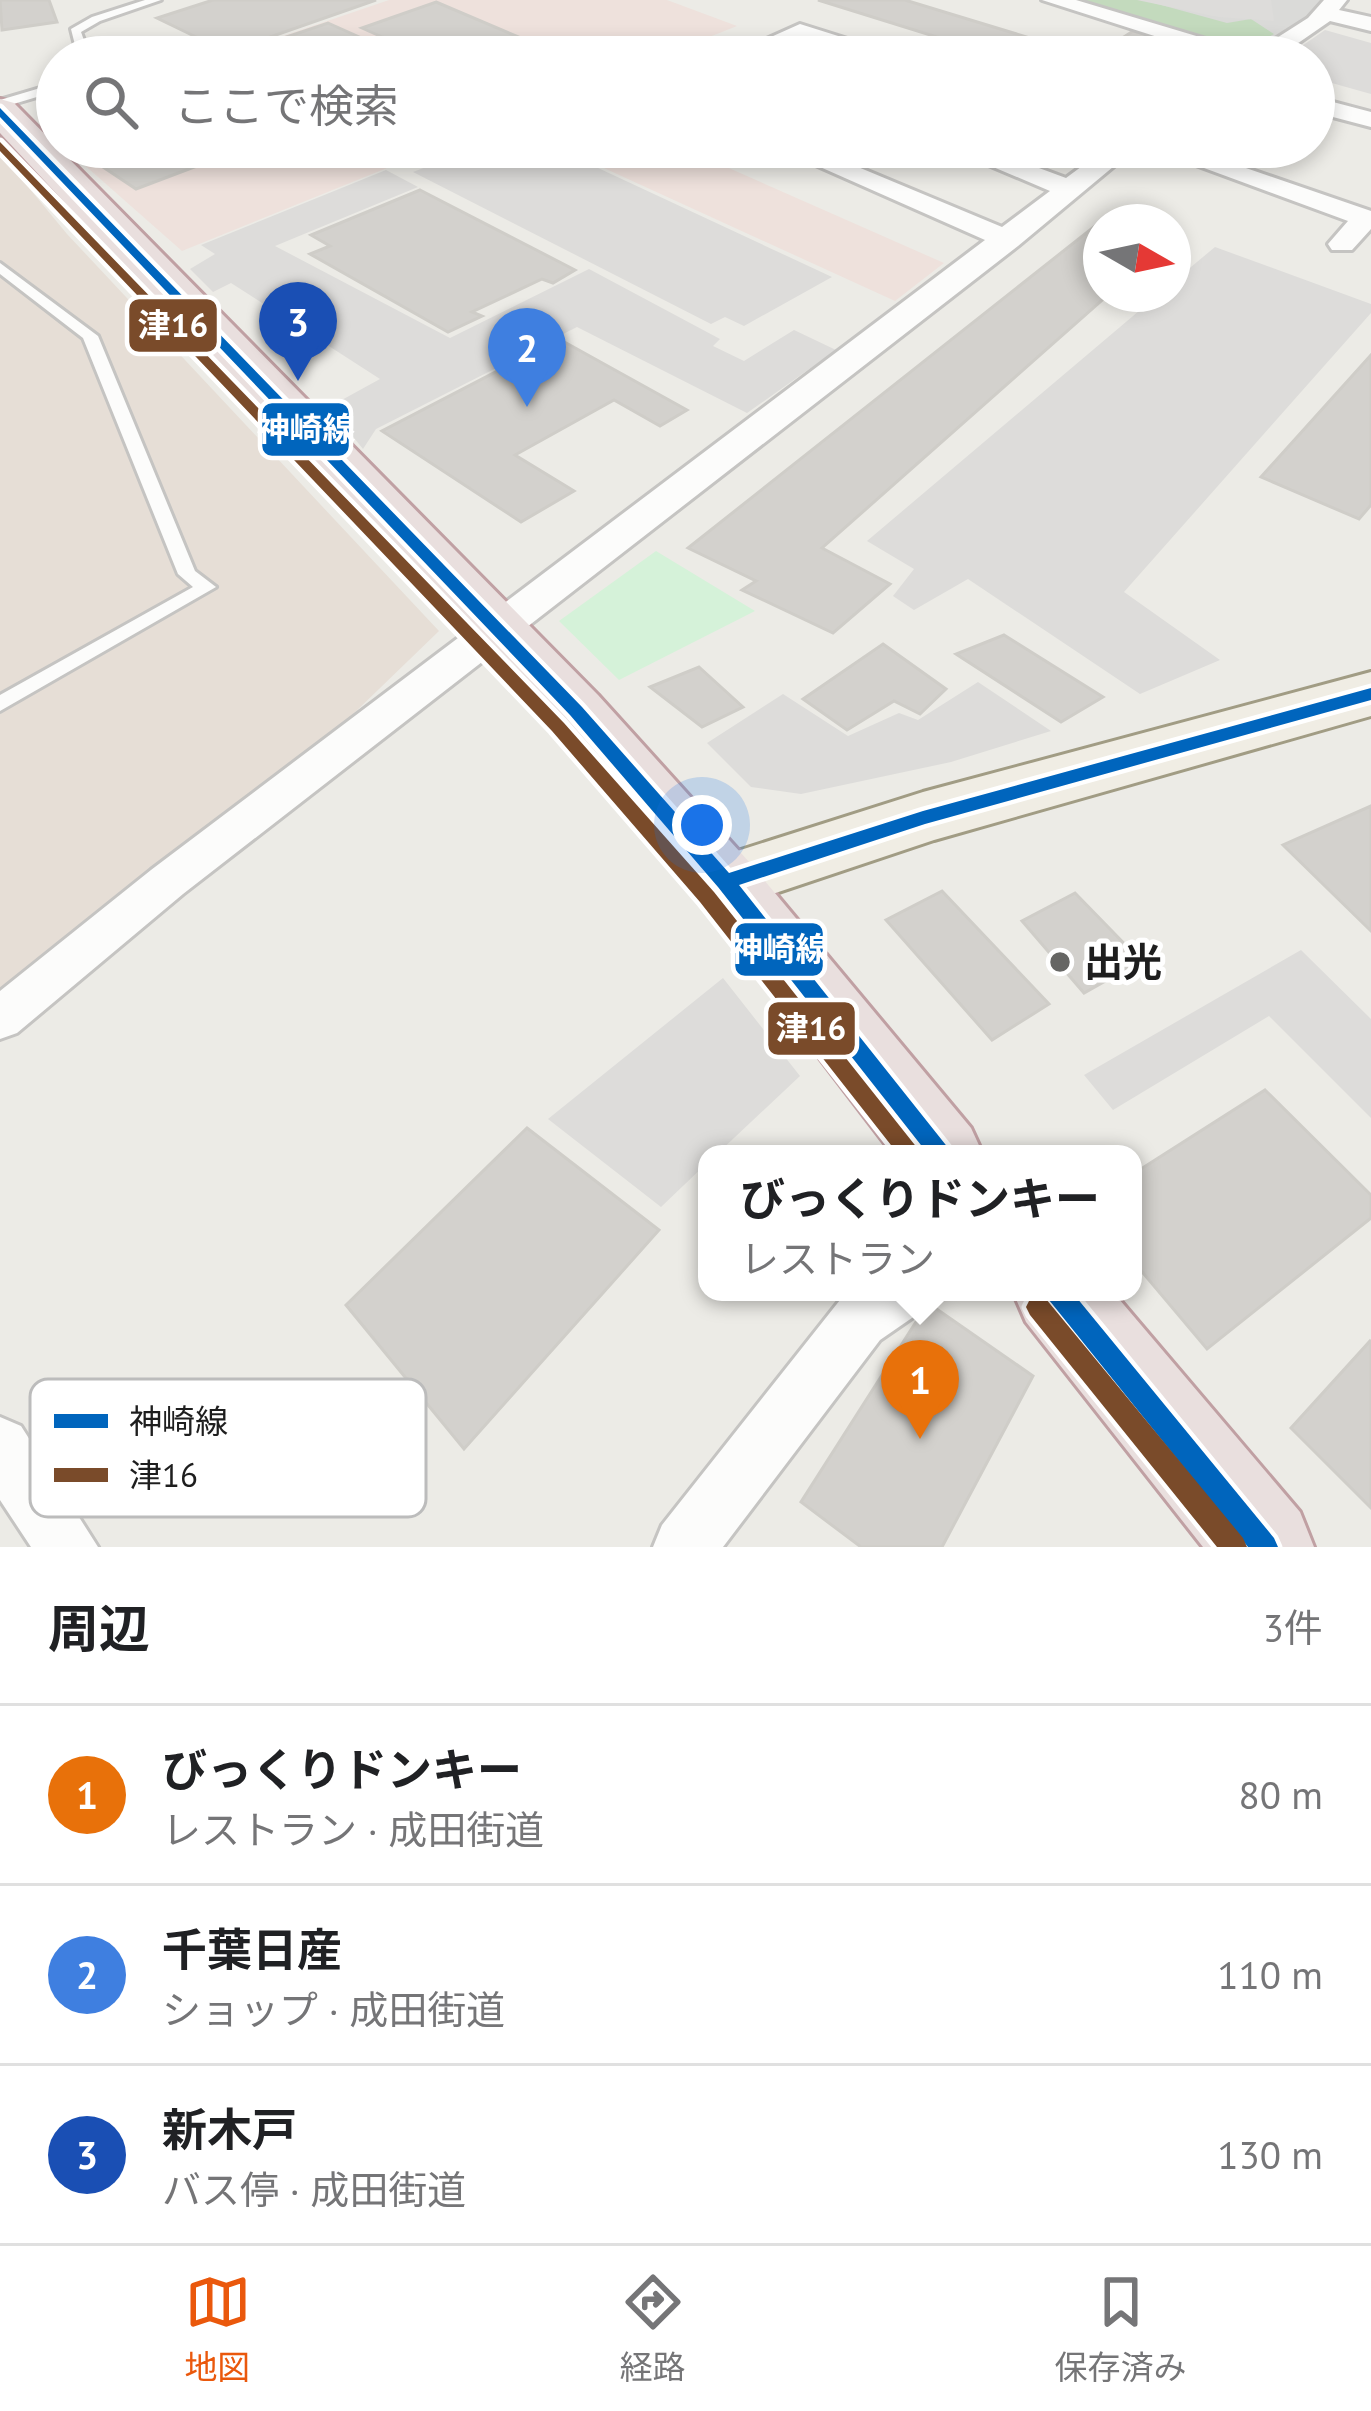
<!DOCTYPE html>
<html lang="ja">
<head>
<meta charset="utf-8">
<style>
	:root { --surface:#fff; --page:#f6f6f6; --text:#202124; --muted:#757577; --line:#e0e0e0; --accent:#ea580c }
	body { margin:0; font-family:"PT Sans","Noto Sans JP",sans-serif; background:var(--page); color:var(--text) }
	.compass { position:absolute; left:1083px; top:204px; width:108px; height:108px; border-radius:50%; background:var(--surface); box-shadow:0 6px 18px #0003; rotate:99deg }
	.you { position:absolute; left:702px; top:825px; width:42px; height:42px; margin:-30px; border:9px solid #fff; border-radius:50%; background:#1a73e8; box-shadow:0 0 0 18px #1a73e833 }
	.badge { display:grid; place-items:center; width:78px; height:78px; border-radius:50%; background:var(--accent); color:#fff; font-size:39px; font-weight:700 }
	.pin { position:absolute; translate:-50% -99px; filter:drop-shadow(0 3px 6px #0008) }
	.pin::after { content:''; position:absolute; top:63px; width:42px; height:36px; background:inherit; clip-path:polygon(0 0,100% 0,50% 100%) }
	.popup { position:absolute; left:698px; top:1145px; width:444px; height:156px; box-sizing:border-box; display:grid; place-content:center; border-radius:24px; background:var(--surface); filter:drop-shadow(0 3px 9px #0005); font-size:39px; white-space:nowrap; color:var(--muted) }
	.popup b { font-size:45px; color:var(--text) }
	.popup::after { content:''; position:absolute; left:50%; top:100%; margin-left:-24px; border:24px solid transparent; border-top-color:var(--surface) }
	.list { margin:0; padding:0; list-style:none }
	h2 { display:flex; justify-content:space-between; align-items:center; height:156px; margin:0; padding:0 48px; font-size:51px }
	h2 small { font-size:39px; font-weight:400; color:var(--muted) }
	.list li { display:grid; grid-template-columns:78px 1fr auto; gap:36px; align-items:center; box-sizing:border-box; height:180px; padding:0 48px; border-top:3px solid var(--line) }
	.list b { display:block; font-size:45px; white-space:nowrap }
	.list p { margin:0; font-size:39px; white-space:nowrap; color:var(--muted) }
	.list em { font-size:39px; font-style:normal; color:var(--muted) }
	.icon { flex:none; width:66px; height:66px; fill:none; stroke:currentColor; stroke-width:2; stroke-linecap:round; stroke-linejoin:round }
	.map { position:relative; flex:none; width:1371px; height:1547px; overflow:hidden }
	.search { position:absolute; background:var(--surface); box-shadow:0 6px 18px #0003; left:36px; right:36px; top:36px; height:132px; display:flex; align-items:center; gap:30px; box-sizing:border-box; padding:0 42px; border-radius:66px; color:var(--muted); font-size:45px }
	.sheet { height:696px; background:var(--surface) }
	nav { display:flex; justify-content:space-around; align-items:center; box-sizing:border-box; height:168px; border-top:3px solid var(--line); background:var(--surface); font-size:33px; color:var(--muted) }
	nav a { display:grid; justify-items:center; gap:6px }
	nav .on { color:var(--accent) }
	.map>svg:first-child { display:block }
	.commercial { fill:#eee1dc }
	.religious { fill:#dadad8 }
	.military { fill:#e6ded6 }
	.forest { fill:#c3dabd }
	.park { fill:#d5f2d9 }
	.parking { fill:#dddcda }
	.building { fill:#d3d1cd; stroke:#cfcdc8; stroke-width:3 }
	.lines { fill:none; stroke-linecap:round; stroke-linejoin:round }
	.lane-casing { stroke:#c5c4c2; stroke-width:6 }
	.street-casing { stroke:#c5c4c2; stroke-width:6 }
	.primary-casing { stroke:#a19c84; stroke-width:6 }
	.highway-casing { stroke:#c0a0a3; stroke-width:6 }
	.lane { fill:#fcfcfb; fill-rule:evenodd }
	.street { fill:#fcfcfb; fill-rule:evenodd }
	.primary { fill:#f0ede4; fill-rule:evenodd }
	.highway { fill:#e9dfde; fill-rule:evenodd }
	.bus-1-casing { stroke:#fff; stroke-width:9 }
	.bus-2-casing { stroke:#fff; stroke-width:9 }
	.bus-1 { fill:#0065bd; fill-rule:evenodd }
	.bus-2 { fill:#7a4b2a; fill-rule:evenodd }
	.poi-dot { fill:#666664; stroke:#fff; stroke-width:4.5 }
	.labels { text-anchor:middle; stroke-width:10; stroke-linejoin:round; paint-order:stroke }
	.poi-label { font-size:39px; font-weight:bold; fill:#1e1e1e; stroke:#fff; text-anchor:start }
	.key { fill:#fff; stroke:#bcbcbc; stroke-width:3 }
	.key-label { font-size:33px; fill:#1e1e1e }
	.line-badge { stroke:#fff; stroke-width:4.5 }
	.badge-label { font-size:33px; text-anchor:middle; font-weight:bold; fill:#fff }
</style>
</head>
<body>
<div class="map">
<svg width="1371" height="1547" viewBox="0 0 1371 1547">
	<rect width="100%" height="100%" fill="#ecebe6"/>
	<path class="commercial" d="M389,0H667L737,26L659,57H222Z
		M64,147H439L182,251Z
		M558,147H681L944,263L895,301Z"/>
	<path class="religious" d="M1068,0H1325L1309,19L1262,51L1232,49Z"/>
	<path class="military" d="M0,153L67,234L439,631L349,718L0,995Z"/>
	<path class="forest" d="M1077,0H1143L1227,23L1251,19L1274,34L1248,49Z"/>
	<path class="park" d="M1099,38L1155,52L1175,39L1221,57H1065Z
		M656,551L755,611L619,680L559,621Z"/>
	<path class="parking" d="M1137,0H1271L1274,21L1218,17Z
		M1325,30L1371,43V94L1314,78V57H1286Z
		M452,147H553L832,277L744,326L725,317L711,324L413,172L426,167L417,161Z
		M386,170L418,187L275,246L450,338L589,269L720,339L713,346L744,361L794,330L836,350L747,413L577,327L376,429L363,449L329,407L380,379L231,283L213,292L190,269L215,254L201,245Z
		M1215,247L1371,304V313L1124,592L1220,660L1140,694L968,579L914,610L893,596L914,569L867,541L1159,294H1173V282Z
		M978,682L1051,731L951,762L801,794L751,787L707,743L783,694L848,736L899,713L918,720Z
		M1301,950L1371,1019V1118L1269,1016L1113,1110L1084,1075Z
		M723,978L800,1076L717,1154H707V1163L661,1207L548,1119Z"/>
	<path class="building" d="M0,0H49L57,22L2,30Z
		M213,0H376L227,52L157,18Z
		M818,0H905L1066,49L1054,57H1001Z
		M436,2L528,41L484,57H427L362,28Z
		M328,23L404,57H227Z
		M1133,31L1165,39L1147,50L1119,40Z
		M73,147H247L136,189Z
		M420,190L575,270L553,283L542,279L472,312L482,316L448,332L310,254L330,246L311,235Z
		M1100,222L1101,294H1109L822,548L890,584L833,633L742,590L756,581L688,548Z
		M559,339L687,410L660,426L614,400L515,455L574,491L521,522L382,431Z
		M1371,355V505L1359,519L1261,477Z
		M1004,635L1103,697L1061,722L956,654Z
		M883,644L946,689L920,714L894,701L847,730L803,699Z
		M699,667L743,707L702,727L650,687Z
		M1371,806V931L1283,845Z
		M942,891L1049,1004L992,1040L886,920Z
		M1075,893L1141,961L1084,993L1022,921Z
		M1265,1090L1371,1195V1218L1207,1349L1133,1261V1174Z
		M527,1128L659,1230L464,1449L346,1305Z
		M928,1303L1033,1376L942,1547H861L801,1502Z
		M1370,1341L1371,1342V1508L1291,1428Z"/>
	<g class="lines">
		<defs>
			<path id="lane" d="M145,0H161L100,21L81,32L90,57H78L71,29L92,17Z
				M57,83V91L0,108V100Z
				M0,263L98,336L195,571L216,587L0,711V695L193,587L178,574L83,338L0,274Z"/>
			<path id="street" d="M1042,0H1076L1253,53L1308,18L1324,0H1347L1339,10L1371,17V31L1330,21L1278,57H1220Z
				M800,24L889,52L893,57H858L801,39L758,57H726Z
				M1314,97L1371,112V127L1314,112Z
				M775,147H810L1002,227L1050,191L946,147H982L1066,178L1108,147H1137L1018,246L183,894L17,1033L0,1039V991L151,870L985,240Z
				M1147,147H1185L1371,211V229L1352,250H1332L1328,244L1348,221Z
				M853,1292H930L922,1311L880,1340L723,1547H653L662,1525L840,1300Z
				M0,1417L21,1426L98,1547H31L0,1500Z"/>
			<path id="primary" d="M1371,672V716L934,840L725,910L700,901L690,882L700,863L923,792Z"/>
			<path id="highway" d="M0,99L14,103L598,695L750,863L971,1128L983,1154H893L700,901L554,727L0,133Z
				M1013,1292H1113L1300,1512L1314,1547H1203L1026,1322Z"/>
		</defs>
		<use href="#lane" class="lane-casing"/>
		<use href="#street" class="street-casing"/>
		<use href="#primary" class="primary-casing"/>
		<use href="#highway" class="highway-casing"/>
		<use href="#lane" class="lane"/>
		<use href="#street" class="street"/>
		<use href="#primary" class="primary"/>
		<use href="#highway" class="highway"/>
		<defs>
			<path id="bus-1" d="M0,108L582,707L729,873L923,811L1371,688V700L925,824L739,885L953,1154H928L718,887L570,715L0,117Z
				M1045,1292H1072L1274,1538L1278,1547H1248L1049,1300Z"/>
			<path id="bus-2" d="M0,142L564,723L714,892L922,1154H898L700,902L552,731L0,151Z
				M1038,1295L1046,1299L1243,1538L1247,1547H1217L1030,1315L1026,1307L1030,1299Z"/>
		</defs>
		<use href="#bus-1" class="bus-1-casing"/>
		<use href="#bus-2" class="bus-2-casing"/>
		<use href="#bus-1" class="bus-1"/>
		<use href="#bus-2" class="bus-2"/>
	</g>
	<circle class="poi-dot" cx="1060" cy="962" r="12"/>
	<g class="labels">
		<g class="poi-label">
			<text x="1084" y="976">出光</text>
		</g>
	</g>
	<rect x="30" y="1379" width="396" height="138" rx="18" class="key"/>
	<rect x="54" y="1414" width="54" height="14" fill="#0065bd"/>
	<rect x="54" y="1468" width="54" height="14" fill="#7a4b2a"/>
	<g class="key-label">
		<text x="129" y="1433">神崎線</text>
		<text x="129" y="1487">津16</text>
	</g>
	<g class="line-badge">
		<rect x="127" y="297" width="92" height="57" rx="12" fill="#7a4b2a"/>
		<rect x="260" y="401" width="91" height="57" rx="12" fill="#0065bd"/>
		<rect x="733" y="921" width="92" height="57" rx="12" fill="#0065bd"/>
		<rect x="766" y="1000" width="91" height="57" rx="12" fill="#7a4b2a"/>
	</g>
	<g class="badge-label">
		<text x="173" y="337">津16</text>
		<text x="306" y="441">神崎線</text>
		<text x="779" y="961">神崎線</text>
		<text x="811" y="1040">津16</text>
	</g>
</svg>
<svg class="compass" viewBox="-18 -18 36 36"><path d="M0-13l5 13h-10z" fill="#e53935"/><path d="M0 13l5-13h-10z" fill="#757577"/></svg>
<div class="you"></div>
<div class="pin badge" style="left:920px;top:1439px;background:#e8710a">1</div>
<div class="popup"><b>びっくりドンキー</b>レストラン</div>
<div class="pin badge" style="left:527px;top:407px;background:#3f7fe0">2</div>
<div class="pin badge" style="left:298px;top:381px;background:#1a4fb4">3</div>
<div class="search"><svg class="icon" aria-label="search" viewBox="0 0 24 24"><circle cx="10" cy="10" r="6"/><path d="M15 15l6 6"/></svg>ここで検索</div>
</div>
<section class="sheet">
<h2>周辺<small>3件</small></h2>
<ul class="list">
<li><span class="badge" style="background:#e8710a">1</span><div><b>びっくりドンキー</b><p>レストラン · 成田街道</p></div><em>80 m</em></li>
<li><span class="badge" style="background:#3f7fe0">2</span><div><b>千葉日産</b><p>ショップ · 成田街道</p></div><em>110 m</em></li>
<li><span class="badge" style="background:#1a4fb4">3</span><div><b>新木戸</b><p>バス停 · 成田街道</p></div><em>130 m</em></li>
</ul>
</section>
<nav>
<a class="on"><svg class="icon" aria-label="map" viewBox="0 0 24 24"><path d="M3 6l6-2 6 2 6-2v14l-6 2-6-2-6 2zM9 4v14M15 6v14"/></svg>地図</a>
<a><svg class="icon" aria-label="directions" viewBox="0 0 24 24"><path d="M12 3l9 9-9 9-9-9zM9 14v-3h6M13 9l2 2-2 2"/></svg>経路</a>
<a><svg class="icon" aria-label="saved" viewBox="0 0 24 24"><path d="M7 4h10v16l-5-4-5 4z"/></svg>保存済み</a>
</nav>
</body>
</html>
